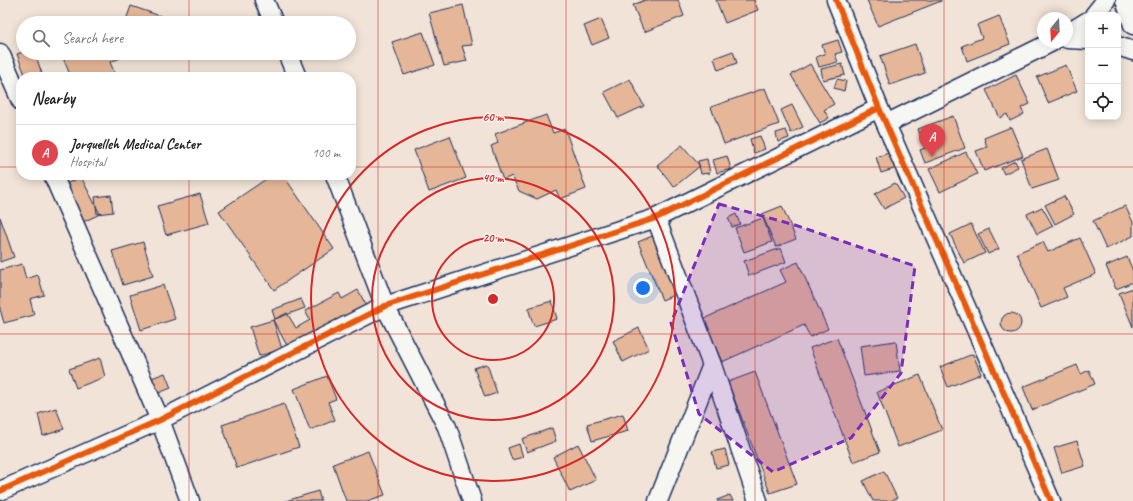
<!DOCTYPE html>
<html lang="en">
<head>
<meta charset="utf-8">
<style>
	:root { --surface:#fff; --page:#f6f6f6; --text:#202124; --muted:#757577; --line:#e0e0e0; --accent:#ea580c }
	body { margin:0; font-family:Caveat,sans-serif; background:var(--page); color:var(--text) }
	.controls { position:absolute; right:12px; top:12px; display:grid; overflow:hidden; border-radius:8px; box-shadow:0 2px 10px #0003 }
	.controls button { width:36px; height:36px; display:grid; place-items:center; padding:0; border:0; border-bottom:1px solid var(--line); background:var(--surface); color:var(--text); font:20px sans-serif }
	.compass { position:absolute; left:1037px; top:12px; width:36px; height:36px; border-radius:50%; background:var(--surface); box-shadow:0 2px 10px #0003; rotate:198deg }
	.you { position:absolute; left:643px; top:288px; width:14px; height:14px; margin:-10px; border:3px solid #fff; border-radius:50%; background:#1a73e8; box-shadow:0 0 0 6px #1a73e833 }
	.badge { display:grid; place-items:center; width:26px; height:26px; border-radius:50%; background:var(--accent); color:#fff; font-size:13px; font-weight:700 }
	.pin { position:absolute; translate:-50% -33px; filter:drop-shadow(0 1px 2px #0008) }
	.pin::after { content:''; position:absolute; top:21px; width:14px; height:12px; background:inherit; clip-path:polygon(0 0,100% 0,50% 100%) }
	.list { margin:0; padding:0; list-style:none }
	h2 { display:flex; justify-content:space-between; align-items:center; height:52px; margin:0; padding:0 16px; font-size:17px }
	h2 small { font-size:13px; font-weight:400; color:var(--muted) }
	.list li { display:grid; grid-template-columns:26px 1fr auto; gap:12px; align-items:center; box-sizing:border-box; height:56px; padding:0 16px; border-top:1px solid var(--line) }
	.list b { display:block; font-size:15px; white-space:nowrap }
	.list p { margin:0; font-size:13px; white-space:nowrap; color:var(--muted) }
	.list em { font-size:13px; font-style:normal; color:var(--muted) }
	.icon { flex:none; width:22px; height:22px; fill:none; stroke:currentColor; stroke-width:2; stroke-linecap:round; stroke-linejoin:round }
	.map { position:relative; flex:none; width:1133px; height:501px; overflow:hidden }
	.search { position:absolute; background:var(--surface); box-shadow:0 2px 10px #0003; left:16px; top:16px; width:340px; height:44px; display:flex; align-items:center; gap:10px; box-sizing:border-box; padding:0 14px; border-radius:22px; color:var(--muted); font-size:15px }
	.panel { position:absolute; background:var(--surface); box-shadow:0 2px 10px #0003; left:16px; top:72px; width:340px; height:108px; border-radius:16px }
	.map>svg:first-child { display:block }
	.building { fill:#e6b698; stroke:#1b2f5e }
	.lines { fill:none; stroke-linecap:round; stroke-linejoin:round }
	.minor-casing { stroke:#1b2f5e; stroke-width:21 }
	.minor { stroke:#f6f6f2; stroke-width:18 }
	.cycleway-casing { stroke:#f6f6f2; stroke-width:8 }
	.cycleway { stroke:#e8590c; stroke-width:6 }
	.marked { fill:#7b2cbf; fill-opacity:0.2; stroke:#7b2cbf; stroke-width:3; stroke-dasharray:8 5; stroke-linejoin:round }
	.grid { fill:none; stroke:#c8321e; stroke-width:1; stroke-opacity:0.55 }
	.ring { fill:none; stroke:#d62828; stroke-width:2 }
	.centre { fill:#d62828; stroke:#f6f6f2; stroke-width:2 }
	.ring-label { font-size:12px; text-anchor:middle; font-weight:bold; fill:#d62828; stroke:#f6f6f2; stroke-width:3; stroke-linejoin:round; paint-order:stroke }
</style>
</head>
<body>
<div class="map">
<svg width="1133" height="501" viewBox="0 0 1133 501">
	<rect width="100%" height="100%" fill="#f1e3d7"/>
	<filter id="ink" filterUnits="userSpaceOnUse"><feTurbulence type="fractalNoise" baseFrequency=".025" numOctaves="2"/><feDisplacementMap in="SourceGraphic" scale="8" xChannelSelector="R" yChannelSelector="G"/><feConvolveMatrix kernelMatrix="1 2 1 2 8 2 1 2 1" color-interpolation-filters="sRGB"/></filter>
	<g filter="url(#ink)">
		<path class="building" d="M645,0H678L684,16L644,32L633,5Z
			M716,0H754L758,10L725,23Z
			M867,0H941V1L878,26Z
			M463,5L472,45L462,46L467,61L444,66L429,13Z
			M131,6L175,21L174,23H125Z
			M999,16L1010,44L967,61L962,46L982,38L977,25Z
			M601,19L609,38L592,45L584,26Z
			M423,32L435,65L404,75L392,42Z
			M838,40L842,52L835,54L838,62L819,67L816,57L825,54L822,45Z
			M915,44L925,73L890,85L880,56Z
			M733,51L737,63L718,70L714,58Z
			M23,52V53H35L43,77H26L17,54Z
			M61,53H122L123,57L110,62L116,77H71Z
			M810,64L834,104L824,110L829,118L820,123L791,75Z
			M842,64L845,75L823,80L821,69Z
			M1066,65L1077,91L1048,103L1037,77Z
			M1016,75L1030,104L1021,108L1024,114L1010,121L1007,114L1000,118L986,90Z
			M630,79L644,106L618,118L604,92Z
			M837,79L846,81L844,91L834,88Z
			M765,88L779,124L724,144L711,107Z
			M792,105L803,127L791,133L781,110Z
			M546,115L553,133L565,129L586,189L560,199L556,190L537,199L519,191L512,176L503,180L491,146L498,143L495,134Z
			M953,116L965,148L925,163L920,150L925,148L918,129Z
			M1011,127L1023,156L984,171L976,151L987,147L984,138Z
			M786,130L789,138L778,142L776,133Z
			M450,136L466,178L429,192L414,150Z
			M760,136L765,149L754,153L750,139Z
			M682,145L700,166L674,187L657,165Z
			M1047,149L1059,180L1032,189L1021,159Z
			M892,152L897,168L881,173L876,157Z
			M966,152L977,174L940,192L929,169Z
			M727,156L731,169L717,173L713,160Z
			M707,159L710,173L701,174L698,161Z
			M1015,161L1018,167L1004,174L1001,168Z
			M272,175H283L334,249L274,290L219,211Z
			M81,177L100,214L83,222L64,185Z
			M895,183L904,198L884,209L875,194Z
			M200,194L209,223L166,235L157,206Z
			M111,195L113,212L97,214L95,197Z
			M1064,196L1074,214L1055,224L1045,205Z
			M782,206L796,239L776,247L762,214Z
			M1125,206L1133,222V236L1106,249L1093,221Z
			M1042,207L1053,226L1037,234L1027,214Z
			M736,214L740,224L732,227L728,218Z
			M0,217L14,257L0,262Z
			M763,218L772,242L744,252L735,228Z
			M971,224L985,253L964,263L950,234Z
			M989,229L999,249L988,254L978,234Z
			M657,234L681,292L662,300L638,242Z
			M1080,238L1096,274L1063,288L1067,297L1041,308L1017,253L1043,242L1048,252Z
			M143,242L153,276L123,285L112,251Z
			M781,248L786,262L749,276L744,261Z
			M1127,257L1133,271V282L1116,289L1106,266Z
			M798,262L828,329L810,337L804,325L722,362L703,319L786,282L780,270Z
			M22,264L26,279L38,275L44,295L30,299L34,315L4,323L0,309V270Z
			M163,285L175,319L141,330L130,295Z
			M1133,288V327L1119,293Z
			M358,290L368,309L290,351L273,320L287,313L296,328L310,320L305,311L339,293L342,299Z
			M301,299L305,308L275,319L272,310Z
			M552,301L557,319L534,326L528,308Z
			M1001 323a10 10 0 1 1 20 0a10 10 0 1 1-20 0Z
			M273,320L282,349L259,356L250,327Z
			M639,328L649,349L623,362L613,341Z
			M837,338L880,452L853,462L810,348Z
			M896,341L900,371L864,376L860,346Z
			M973,354L981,374L948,387L940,367Z
			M100,358L105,377L76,388L69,369Z
			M487,364L497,393L485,397L474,368Z
			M1077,365L1081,374L1089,370L1095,384L1032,410L1023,387Z
			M755,372L797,484L770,493L728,382Z
			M165,373L171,388L156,394L149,379Z
			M920,375L942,430L898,447L877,392Z
			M327,376L336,399L328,402L335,420L310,430L294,389Z
			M284,404L299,447L237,468L222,425Z
			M56,408L64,429L43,436L38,414Z
			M623,414L628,431L592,441L587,424Z
			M552,428L556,441L527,452L522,439Z
			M1077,441L1085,466L1062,473L1054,448Z
			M519,444L523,457L512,460L508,448Z
			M578,444L596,480L570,492L553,457Z
			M725,449L729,465L716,468L712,452Z
			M368,451L385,495L367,501H346L333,464Z
			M884,471L897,498L890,501H873L863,481Z
			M318,491L321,501H286Z
			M730,495L733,501H717V500Z"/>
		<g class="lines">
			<defs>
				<path id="minor" d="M264,0L274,23
					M836,0L879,108L1051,501
					M1125,0L1133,25
					M1094,15L1106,0
					M1067,34L1088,21
					M1067,39L1088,40
					M1118,46L1133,51
					M0,53L21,101
					M287,53L297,77
					M886,124L1052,42
					M53,175L160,420L190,501
					M335,175L385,306L447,427L472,501
					M656,218L712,365L658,501
					M712,365L758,501
					M0,491L160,420L385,306L656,218L879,108"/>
			</defs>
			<use href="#minor" class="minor-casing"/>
			<use href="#minor" class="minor"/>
			<defs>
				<path id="cycleway" d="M836,0L879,108L1051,501
					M0,491L160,420L385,306L656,218L879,108"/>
			</defs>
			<use href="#cycleway" class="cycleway-casing"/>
			<use href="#cycleway" class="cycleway"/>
		</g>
	</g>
	<path class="marked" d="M719,204L795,225L915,266L901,373L851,438L773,472L699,414L671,323Z"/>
	<path class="grid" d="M189,0V23M378,0V501M566,0V501M755,0V501M944,0V501M189,53V77M0,167H21M351,167H1133M189,175V501M0,334H1133"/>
	<g class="ring">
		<circle cx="493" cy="299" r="61"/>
		<circle cx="493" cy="299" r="121"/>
		<circle cx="493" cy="299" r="182"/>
	</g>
	<circle cx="493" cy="299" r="6" class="centre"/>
	<g class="ring-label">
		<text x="493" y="121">60 m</text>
		<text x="493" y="182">40 m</text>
		<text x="493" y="242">20 m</text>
	</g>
</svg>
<div class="controls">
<button>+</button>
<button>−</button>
<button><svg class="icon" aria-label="locate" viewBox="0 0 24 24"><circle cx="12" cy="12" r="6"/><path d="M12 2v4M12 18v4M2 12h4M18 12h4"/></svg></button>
</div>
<svg class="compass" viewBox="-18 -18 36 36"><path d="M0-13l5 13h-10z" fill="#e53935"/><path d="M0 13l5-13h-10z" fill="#757577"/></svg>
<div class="you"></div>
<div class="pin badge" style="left:932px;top:157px;background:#e0444e">A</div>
<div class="search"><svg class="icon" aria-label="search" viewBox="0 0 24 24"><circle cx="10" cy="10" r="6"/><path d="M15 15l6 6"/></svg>Search here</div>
<section class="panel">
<h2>Nearby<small></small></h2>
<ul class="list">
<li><span class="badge" style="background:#e0444e">A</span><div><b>Jorquelleh Medical Center</b><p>Hospital</p></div><em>100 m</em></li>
</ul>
</section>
</div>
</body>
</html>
